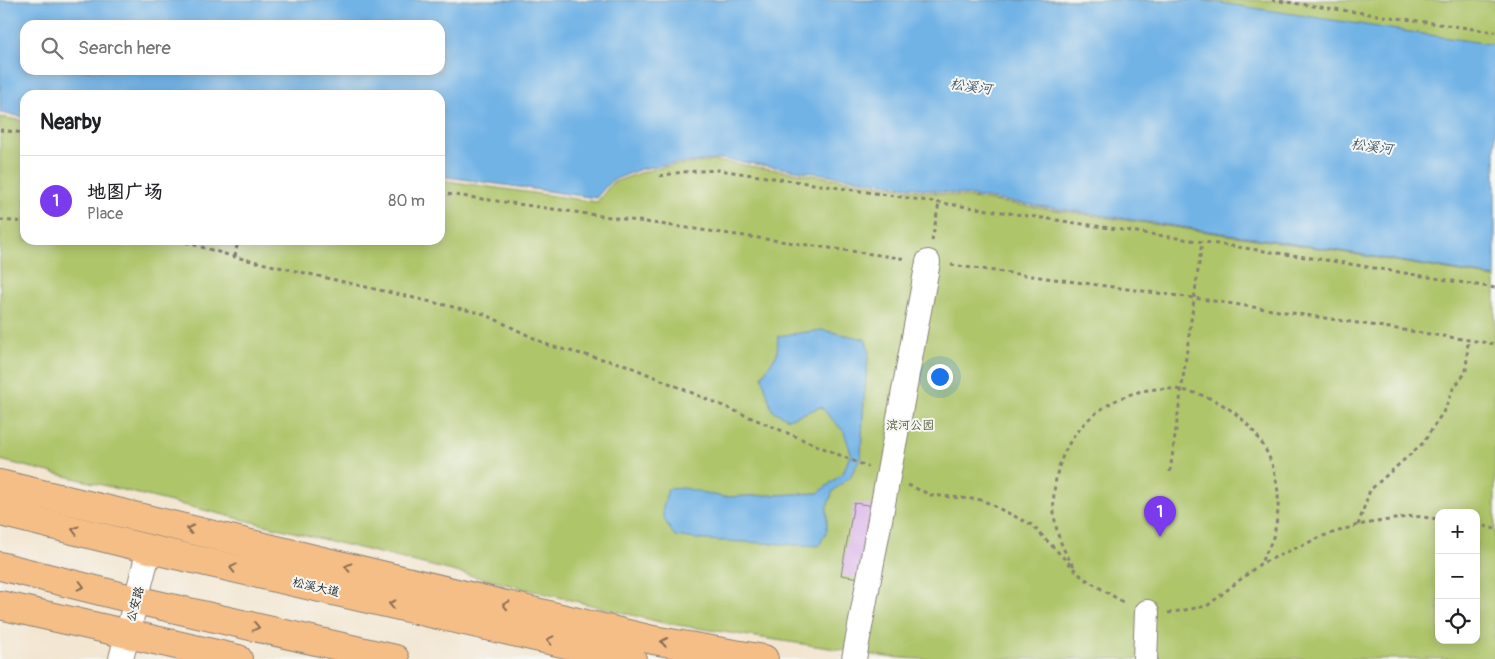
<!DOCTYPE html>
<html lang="en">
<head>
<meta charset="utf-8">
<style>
	:root { --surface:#fff; --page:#f2f2f2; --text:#202124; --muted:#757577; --line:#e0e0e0; --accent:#7c3aed }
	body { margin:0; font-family:Pangolin,"LXGW WenKai TC",sans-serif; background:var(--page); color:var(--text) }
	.controls { position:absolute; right:15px; bottom:15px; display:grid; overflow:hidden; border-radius:10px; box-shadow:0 2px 12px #0003 }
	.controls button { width:45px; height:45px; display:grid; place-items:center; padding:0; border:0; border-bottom:1px solid var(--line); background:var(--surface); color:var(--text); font:25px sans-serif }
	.you { position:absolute; left:939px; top:376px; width:18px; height:18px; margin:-12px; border:4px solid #fff; border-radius:50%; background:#1a73e8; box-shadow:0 0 0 8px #1a73e833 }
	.badge { display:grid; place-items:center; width:32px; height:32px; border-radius:50%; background:var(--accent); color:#fff; font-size:16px; font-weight:700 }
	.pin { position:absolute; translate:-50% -41px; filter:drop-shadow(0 1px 2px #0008) }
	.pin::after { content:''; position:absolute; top:26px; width:18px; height:15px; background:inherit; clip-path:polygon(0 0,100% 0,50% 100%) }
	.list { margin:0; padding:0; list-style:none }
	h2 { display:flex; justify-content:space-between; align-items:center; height:65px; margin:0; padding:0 20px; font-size:21px }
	h2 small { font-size:16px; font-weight:400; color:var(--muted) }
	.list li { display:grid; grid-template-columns:32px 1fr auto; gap:15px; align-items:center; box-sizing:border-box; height:90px; padding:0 20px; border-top:1px solid var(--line) }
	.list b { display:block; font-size:19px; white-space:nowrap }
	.list p { margin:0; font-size:16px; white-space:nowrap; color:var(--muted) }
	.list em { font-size:16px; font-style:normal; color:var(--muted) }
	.icon { flex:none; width:28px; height:28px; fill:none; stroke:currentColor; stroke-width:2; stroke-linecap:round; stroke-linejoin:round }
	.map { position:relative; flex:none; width:1495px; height:659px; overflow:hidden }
	.search { position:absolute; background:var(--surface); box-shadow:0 2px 12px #0003; left:20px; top:20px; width:425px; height:55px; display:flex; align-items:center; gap:12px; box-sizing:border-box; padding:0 18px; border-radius:15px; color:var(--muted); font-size:19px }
	.panel { position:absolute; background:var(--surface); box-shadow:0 2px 12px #0003; left:20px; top:90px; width:425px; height:155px; border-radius:15px }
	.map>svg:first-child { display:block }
	.green { fill:#afc56a; stroke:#667043; fill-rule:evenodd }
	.water { fill:#72b3e6; stroke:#476881; fill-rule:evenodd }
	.building { fill:#d6a5e8 }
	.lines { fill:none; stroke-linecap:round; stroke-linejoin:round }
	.minor-casing { stroke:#888176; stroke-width:26 }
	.major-casing { stroke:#888176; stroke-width:30 }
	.highway-casing { stroke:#888176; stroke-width:30 }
	.path { stroke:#888176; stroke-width:3; stroke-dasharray:4 4; stroke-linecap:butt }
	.minor { stroke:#fff; stroke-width:24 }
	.major { stroke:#f6be87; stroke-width:28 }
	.highway { stroke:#f6be87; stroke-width:28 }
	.oneway { stroke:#896d52 }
	.labels { text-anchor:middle; stroke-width:4; stroke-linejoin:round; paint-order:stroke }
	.park-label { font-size:12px; fill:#4f5737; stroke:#f6f6f2 }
	.street-label { font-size:12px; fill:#1c1c1c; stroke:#f6f6f2 }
	.water-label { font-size:14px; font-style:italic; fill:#3e586d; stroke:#f6f6f2 }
</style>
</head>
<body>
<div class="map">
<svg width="1495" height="659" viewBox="0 0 1495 659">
	<rect width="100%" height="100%" fill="#f6f6f2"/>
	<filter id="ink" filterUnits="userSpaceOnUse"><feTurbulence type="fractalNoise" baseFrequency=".02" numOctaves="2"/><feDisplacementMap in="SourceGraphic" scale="10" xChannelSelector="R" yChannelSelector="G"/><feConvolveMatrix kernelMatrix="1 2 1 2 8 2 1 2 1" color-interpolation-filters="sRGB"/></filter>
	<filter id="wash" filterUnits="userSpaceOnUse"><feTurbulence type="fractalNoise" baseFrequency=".0096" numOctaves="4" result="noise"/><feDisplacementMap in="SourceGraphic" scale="20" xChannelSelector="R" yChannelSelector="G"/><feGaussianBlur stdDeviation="1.12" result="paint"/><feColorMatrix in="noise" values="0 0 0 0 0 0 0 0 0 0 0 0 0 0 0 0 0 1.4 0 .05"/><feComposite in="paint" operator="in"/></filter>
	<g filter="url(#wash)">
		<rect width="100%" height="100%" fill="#f3e6d1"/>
		<path class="green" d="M1019,0H1495V68Z
			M0,117L25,121V240H440V180L597,202L612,183L642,172L664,167L715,161L1311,247L1495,278V659H917L888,657L664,623L0,460ZM1439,513H1476V640H1439Z"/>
		<path class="water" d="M0,0H1202L1495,45V277L1316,247L721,159L664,165L641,169L611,181L596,198L440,176V95H25V117L0,113ZM25,25H440V70H25Z
			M822,330L865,339L869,349L864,400L861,457L850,477L833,491L827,507V531L819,546L704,540L675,536C659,514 661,514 668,489L684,488L723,497L818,493L843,473L851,453L844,432L821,407L788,419L772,410L762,376L777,354L778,336Z"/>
		<g id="blocks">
			<path class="building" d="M854,503L875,506L866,579L841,575Z"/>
		</g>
	</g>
	<g filter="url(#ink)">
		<use href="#blocks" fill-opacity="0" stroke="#888176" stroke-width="1"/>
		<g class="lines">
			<defs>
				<path id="minor" d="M121,659L149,549
					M854,659L928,262
					M1145,659L1147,612"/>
				<path id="major" d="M0,484L653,640L764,659
					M0,605L238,659"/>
				<path id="highway" d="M0,512L149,549L632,659
					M0,566L136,600L395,659"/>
			</defs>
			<use href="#minor" class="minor-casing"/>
			<use href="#major" class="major-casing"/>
			<use href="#highway" class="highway-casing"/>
			<path class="path" d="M1272,0L1495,32
				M0,130L25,133
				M660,176L682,172L719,170L1332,261L1495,288
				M440,193L907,259
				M0,220L25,222
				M178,240L235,257L484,314L550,346L626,365L868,467
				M932,241L939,203
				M235,257L238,240
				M951,265L1194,298L1495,344
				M1170,472L1202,242
				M908,485L931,495L982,500L1032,525L1082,577L1126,604
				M1476,524L1495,529
				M1358,525L1370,490L1423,443L1445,409L1453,389L1466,372L1468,340
				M1074,566C1055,541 1050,509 1056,479C1060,456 1072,434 1090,418C1174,344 1300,421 1275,529C1273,541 1266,553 1260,564
				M1168,613L1207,606L1260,564L1323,536L1358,525L1413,516L1439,519"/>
			<use href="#minor" class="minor"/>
			<use href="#major" class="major"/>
			<use href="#highway" class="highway"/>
		</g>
		<defs><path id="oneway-chevron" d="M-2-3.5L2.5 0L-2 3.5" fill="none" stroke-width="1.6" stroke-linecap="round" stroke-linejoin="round" transform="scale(1.25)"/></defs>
		<g class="oneway">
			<use href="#oneway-chevron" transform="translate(190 529) rotate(-167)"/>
			<use href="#oneway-chevron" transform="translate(75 530) rotate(-166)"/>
			<use href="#oneway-chevron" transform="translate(348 567) rotate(-167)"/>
			<use href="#oneway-chevron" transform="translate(233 568) rotate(-167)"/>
			<use href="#oneway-chevron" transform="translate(81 586) rotate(14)"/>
			<use href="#oneway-chevron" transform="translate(392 604) rotate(-167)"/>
			<use href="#oneway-chevron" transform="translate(506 605) rotate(-167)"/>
			<use href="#oneway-chevron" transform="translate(256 627) rotate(13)"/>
			<use href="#oneway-chevron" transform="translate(550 640) rotate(-167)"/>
			<use href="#oneway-chevron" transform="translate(664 642) rotate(-170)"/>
		</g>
	</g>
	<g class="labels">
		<g class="park-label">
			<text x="910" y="429">滨河公园</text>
		</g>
		<g class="street-label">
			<text transform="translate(316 587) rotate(13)" y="4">松溪大道</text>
			<text transform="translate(135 604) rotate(-75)" y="4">公安路</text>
		</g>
		<g class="water-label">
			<text transform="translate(971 86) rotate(8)" y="5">松溪河</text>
			<text transform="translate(1372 146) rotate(8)" y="5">松溪河</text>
		</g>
	</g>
</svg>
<div class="controls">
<button>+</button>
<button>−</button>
<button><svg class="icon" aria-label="locate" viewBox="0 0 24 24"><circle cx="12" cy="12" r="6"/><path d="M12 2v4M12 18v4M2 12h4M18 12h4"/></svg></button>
</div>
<div class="you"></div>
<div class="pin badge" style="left:1160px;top:537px">1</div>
<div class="search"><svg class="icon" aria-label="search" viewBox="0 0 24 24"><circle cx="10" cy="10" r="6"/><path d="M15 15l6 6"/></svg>Search here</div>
<section class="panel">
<h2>Nearby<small></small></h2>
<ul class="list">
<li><span class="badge">1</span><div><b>地图广场</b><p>Place</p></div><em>80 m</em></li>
</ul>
</section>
</div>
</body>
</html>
